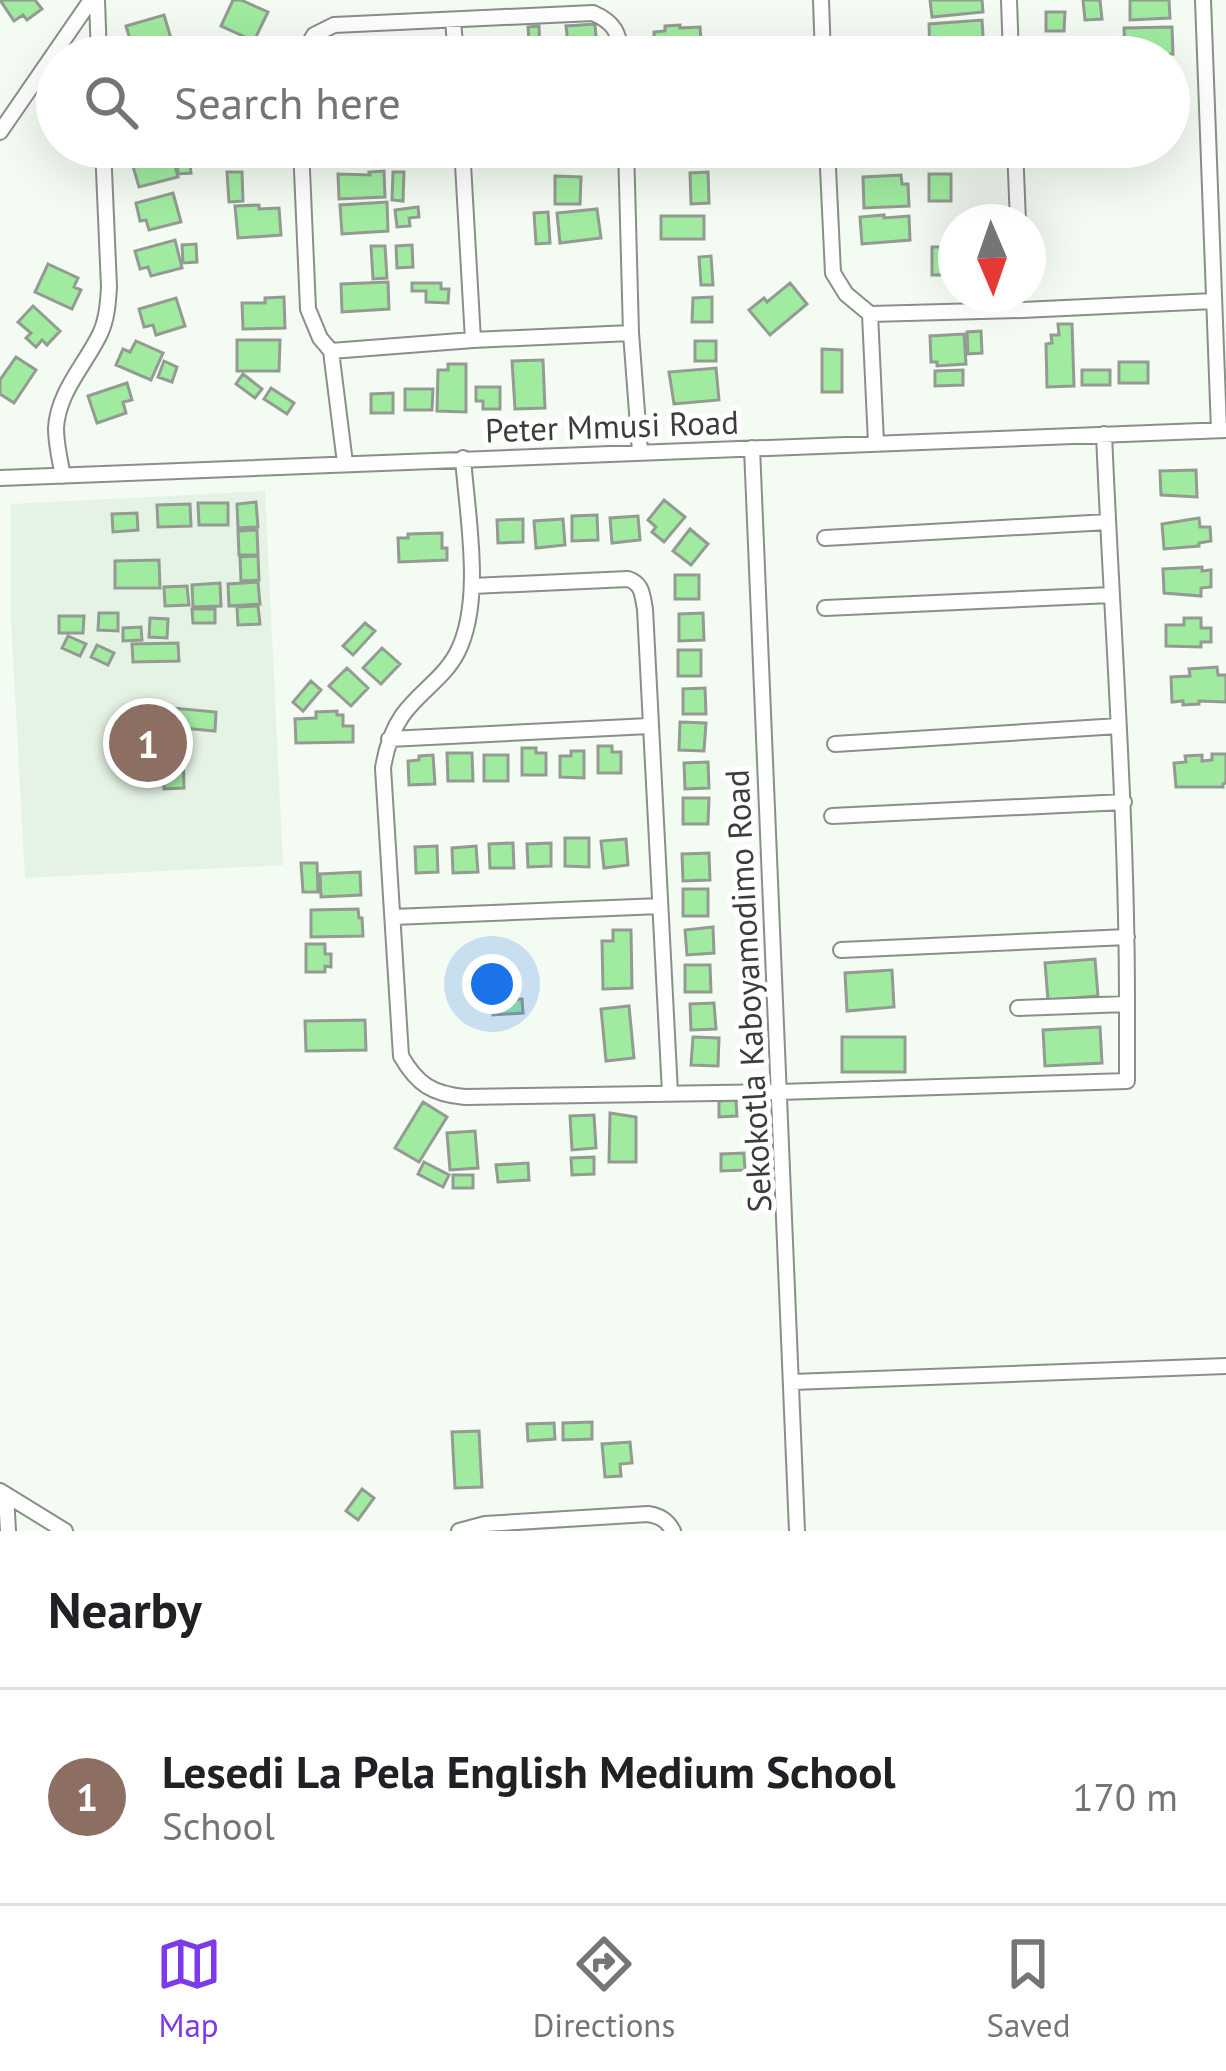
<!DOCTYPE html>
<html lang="en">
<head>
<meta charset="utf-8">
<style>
	:root { --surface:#fff; --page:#f2f2f2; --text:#202124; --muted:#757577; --line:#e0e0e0; --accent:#7c3aed }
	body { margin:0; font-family:"PT Sans",sans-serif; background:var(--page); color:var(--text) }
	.compass { position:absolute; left:938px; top:204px; width:108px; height:108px; border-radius:50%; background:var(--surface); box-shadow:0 12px 48px #0002; rotate:178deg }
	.you { position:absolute; left:492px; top:984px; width:42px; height:42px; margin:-30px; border:9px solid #fff; border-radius:50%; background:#1a73e8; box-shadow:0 0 0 18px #1a73e833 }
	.badge { display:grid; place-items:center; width:78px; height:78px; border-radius:50%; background:var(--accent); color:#fff; font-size:39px; font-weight:700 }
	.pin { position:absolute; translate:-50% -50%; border:6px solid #fff; box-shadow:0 3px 12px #0006 }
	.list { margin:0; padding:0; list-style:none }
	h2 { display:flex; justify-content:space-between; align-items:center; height:156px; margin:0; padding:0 48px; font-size:51px }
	h2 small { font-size:39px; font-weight:400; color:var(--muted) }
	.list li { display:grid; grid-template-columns:78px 1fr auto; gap:36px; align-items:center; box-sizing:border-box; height:216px; padding:0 48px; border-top:3px solid var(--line) }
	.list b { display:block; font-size:45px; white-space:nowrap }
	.list p { margin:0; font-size:39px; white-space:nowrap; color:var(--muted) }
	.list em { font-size:39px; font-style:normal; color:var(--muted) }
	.icon { flex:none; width:66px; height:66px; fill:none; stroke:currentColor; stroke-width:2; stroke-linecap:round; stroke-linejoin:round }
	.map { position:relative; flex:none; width:1226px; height:1531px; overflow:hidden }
	.search { position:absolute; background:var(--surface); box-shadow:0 12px 48px #0002; left:36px; right:36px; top:36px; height:132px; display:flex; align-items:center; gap:30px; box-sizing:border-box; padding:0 42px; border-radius:66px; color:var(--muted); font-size:45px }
	.sheet { height:372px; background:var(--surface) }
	nav { display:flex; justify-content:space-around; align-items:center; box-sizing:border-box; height:168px; border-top:3px solid var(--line); background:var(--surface); font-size:33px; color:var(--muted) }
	nav a { display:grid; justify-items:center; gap:6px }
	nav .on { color:var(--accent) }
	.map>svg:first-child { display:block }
	.built { fill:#e5f3e4 }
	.building { fill:#a0eba0; stroke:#939b92; stroke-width:3 }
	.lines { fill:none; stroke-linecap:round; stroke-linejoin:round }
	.minor-casing { stroke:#889087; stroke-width:18 }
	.minor { stroke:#fff; stroke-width:14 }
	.labels { text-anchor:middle; stroke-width:10; stroke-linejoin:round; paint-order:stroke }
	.street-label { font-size:33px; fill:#3a3d3a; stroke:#fff }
</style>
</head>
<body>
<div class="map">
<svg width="1226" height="1531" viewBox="0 0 1226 1531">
	<rect width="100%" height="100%" fill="#f3fbf2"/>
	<path class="built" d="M265,491L283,865L25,878L11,621V504Z"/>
	<path class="building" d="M0,0H35L42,9L27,20L23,15L14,21Z
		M233,0H241L268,12L254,41L221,26Z
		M930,0H982L983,12L932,17Z
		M1083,0H1100L1102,19L1085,20Z
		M1130,0H1169L1170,18L1130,20Z
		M1046,12H1065L1064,31H1046Z
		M164,15L173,45L135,56L126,26Z
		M982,20L984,51L930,54L929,24Z
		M595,24L597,50L569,52L566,26Z
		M680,25V28L700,27L702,53L655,57L654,32L665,31V26Z
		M539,26L540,53L530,54L528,27Z
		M1172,27L1173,54L1125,55L1124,28Z
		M788,48V57H731V54Z
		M337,147H384L385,164L360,165V162H354V165L338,166Z
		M404,147H422V160H405Z
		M555,147H596L597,163L556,166Z
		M746,147H801V152L746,153Z
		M897,147H918L920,161L898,163Z
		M936,147H989L990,160L936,163Z
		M171,152L178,177L139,187L132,163Z
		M189,155L191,173L178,174L177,156Z
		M384,171L385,197L339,199L338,174L370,175L369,172Z
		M227,172H242L243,201L229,202Z
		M393,172H404L403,201L392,200Z
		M708,172L709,203L691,204L690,173Z
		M929,174H951V201H929Z
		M901,175L902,184H908L909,206L864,208L863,177Z
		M555,176L581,177L580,204H555Z
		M173,193L181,222L149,230L146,220L140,221L136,203Z
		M387,202L388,231L342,234L340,205Z
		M259,205V209L279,208L281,235L238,238L235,206Z
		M418,207L419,217L409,218L410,226L397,227L395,210Z
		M597,209L601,238L560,243L557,213Z
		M548,212L550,243L536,244L534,213Z
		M884,215V218L909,216L910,240L862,244L860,217Z
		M661,216H704V239H661Z
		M175,240L182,268L151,276L148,267L140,269L135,251Z
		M196,244L197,262L183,263L182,245Z
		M412,245L413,267L397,268L396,246Z
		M371,246H385L387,278L373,279Z
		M932,247H949V275H932Z
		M711,256L713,285H701L699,257Z
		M48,264L78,278L74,287L81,290L72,309L35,292Z
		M388,282L389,309L342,312L341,284Z
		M412,283H441V289H449L448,303L426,302V291H412Z
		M790,283L807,304L770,335L749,310L764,298L767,302Z
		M284,297L285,328L243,329L242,303H265V298Z
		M712,297V322H692L693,298Z
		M176,298L185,326L156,335L153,325L144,327L139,309Z
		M33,306L60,331L47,345L42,340L36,347L26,338L31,333L18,322Z
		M1058,324H1072L1074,386L1047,387L1046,344L1052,343L1051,335H1059Z
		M981,331L982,353L968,354L967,332Z
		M964,334L966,364L937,366V362H931L930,336Z
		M237,340H280L279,371H237Z
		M136,341L163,353L151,380L116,365L123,349L130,352Z
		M695,341H716V361H695Z
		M822,349L842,350V392H822Z
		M16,357L36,370L14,403L0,394V380Z
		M543,360L545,408L515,409L512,361Z
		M164,361L177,367L172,382L158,377Z
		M1119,362H1148V383H1119Z
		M448,364H466V412L437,411L438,370H448Z
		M716,368L719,400L674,404L669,372Z
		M963,370V385L935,386V371Z
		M1082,370H1110V385H1082Z
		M243,374L262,389L255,398L236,384Z
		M127,383L132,400L123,402L126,413L97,423L88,396Z
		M476,387H500V409H483V401H476Z
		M271,388L294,403L287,414L264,399Z
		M405,389H433L432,410H405Z
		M393,393V413H371V394Z
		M1196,470L1197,497L1161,495L1160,471Z
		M664,500L685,517L664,542L652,532L656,527L648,520Z
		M256,502L258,527L238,528L237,504Z
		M198,503H228V525H199Z
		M190,504L191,526L158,527L157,505Z
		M137,513L138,530L113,532L112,514Z
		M597,515L598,540L572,541V516Z
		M638,516L640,540L612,543L610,518Z
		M1199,518L1200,527H1210L1211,541L1199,543V546L1164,549L1162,524Z
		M523,519V542L498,543L497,520Z
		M563,519L565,545L536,548L534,521Z
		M690,529L708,544L691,565L673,551Z
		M257,530L258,555H239L238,531Z
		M442,533V548H447V560L399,562L398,538H408V534Z
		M258,556L259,580L241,581L240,557Z
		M159,560L160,588H115V561Z
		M1202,567V571L1211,570V587L1201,588V596L1164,593L1163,569Z
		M675,575H699V599H675Z
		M258,582L260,604L229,606L228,584Z
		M220,583L221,606L193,607L192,585Z
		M187,586L189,605L165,606L164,587Z
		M258,606L260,624L238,625L237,607Z
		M192,609H215V623H193Z
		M99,613H118V631L98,630Z
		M703,613L704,640L679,641V614Z
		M59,616H84L83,633H59Z
		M150,618L168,619L167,638L149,637Z
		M1184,618H1201V628H1211V642H1201V647L1166,646V625H1184Z
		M365,623L375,631L353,655L343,646Z
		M141,627L142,640L123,641V628Z
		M68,636L86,644L80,656L62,648Z
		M178,643L179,661L133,662L132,644Z
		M97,645L114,653L108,665L91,657Z
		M382,648L400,664L381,684L363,668Z
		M678,650H701V676H678Z
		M1217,667L1218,675H1226V702L1199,701V704L1183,705V701L1172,702L1171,677L1190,676L1189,669Z
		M347,668L368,688L351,706L329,686Z
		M311,681L321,690L303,711L293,702Z
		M705,688L706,714H683V689Z
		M172,708L216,712L215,731L170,727Z
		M337,711V715H343V726H353V742L296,743L295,719L316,718V712Z
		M680,722L706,723L704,751L679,750Z
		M132,730L156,735L153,752L129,747Z
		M598,746H612V752H621V773H598Z
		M522,748H536V753H546V775H522Z
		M571,751H584V778L560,777V756H571Z
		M447,753H472L473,781H448Z
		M183,754L184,788L164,789V755Z
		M1212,754H1226V783L1223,784V787H1176L1174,763L1186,762L1185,756L1202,755V761L1212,760Z
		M433,755L435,784L409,785L408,761L419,760V756Z
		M484,755H508V781H484Z
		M708,762L709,788L685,789L684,763Z
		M683,798H709L708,824H683Z
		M565,838H589V867L565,866Z
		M626,839L628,865L604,868L601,841Z
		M513,843L514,868H490L489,844Z
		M551,843V866L528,867L527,844Z
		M437,846L438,872L416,873L415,847Z
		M476,846L478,872L453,873L452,848Z
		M709,853L710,880L683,881L682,854Z
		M301,863H317L318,892H303Z
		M360,872L361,895L321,897L320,874Z
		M683,889H708V916H683Z
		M358,909L359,918H362L363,936L311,937V910Z
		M713,927L714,953L687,955L685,930Z
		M613,930H631L632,988L603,989L602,941H613Z
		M306,944H325V954H331V967L325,966V972H306Z
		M1095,959L1098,996L1048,1000L1045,963Z
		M685,965H710L711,992H685Z
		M892,970L894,1007L847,1011L845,973Z
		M522,999L523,1013L493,1015L492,1001Z
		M714,1003L716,1029L691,1030L690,1004Z
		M629,1006L634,1058L606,1061L601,1009Z
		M365,1020L366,1050L306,1051L305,1021Z
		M1100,1027L1102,1063L1045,1066L1043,1030Z
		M693,1037L719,1038L718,1066L691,1065Z
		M842,1037H905V1072H842Z
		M736,1100L737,1116L719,1117V1101Z
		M423,1102L447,1117L419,1162L395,1148Z
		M610,1113L636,1117V1162H609Z
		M594,1115L596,1148L572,1150L570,1116Z
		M475,1131L478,1168L450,1170L447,1133Z
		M744,1153L745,1170L721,1171V1154Z
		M594,1157V1174L572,1175L571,1158Z
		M424,1162L449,1175L443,1187L418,1174Z
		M528,1163L529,1180L498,1182L496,1165Z
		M453,1175H473V1188H453Z
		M592,1422V1439L563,1440V1423Z
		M554,1423L555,1439L528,1441L527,1424Z
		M479,1431L482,1487L455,1488L452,1432Z
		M630,1442L632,1463L620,1464L621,1476L605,1477L602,1444Z
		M362,1489L374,1498L358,1520L346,1511Z"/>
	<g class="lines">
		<defs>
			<path id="minor" d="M97,0L99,57
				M821,0L823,57
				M1009,0L1011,57
				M1203,0L1219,430
				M453,20L456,57
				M301,57L314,35L334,25L593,13C616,23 618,33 623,57
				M0,132L91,0
				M301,147L308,309L320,338L331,351L473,340L631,333L626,147
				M462,147L473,340
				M827,147L833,273L846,294L870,314
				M1015,147L1018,222
				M631,333L640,452
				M331,351L345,463
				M876,443L870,314L1022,310L1214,301
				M752,448L797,1531
				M463,458C467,515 484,601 457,653C444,678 418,693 402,716C391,732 386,749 383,768L401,1056C417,1084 432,1094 465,1097L779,1092L1127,1081V1004
				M63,476C60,461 56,444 56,428C58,392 85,365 100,334C107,319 108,303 109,287L103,147
				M0,478L1226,430
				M825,538L1108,522
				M472,586L628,579C643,584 642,595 645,609L670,1093
				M825,608L1111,595
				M389,739L649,726
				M835,744L1119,726
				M832,816L1124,802
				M393,917L660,906
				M841,950L1127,937
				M1018,1008L1127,1004C1127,814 1112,625 1104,434
				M792,1382L1226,1366
				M0,1491L65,1531
				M6,1495L8,1531
				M459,1531L485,1524L648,1514C660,1516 667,1520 673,1531"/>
		</defs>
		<use href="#minor" class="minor-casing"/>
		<use href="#minor" class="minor"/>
	</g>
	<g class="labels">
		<g class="street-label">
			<text transform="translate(612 426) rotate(-2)" y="12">Peter Mmusi Road</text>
			<text transform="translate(748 991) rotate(-93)" y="12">Sekokotla Kaboyamodimo Road</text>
		</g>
	</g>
</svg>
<svg class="compass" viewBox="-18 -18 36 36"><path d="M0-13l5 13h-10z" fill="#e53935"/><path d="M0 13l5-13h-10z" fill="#757577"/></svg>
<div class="you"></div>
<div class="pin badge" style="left:148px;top:743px;background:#8d6e63">1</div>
<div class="search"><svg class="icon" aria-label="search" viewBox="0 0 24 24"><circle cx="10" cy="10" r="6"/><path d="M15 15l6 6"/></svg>Search here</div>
</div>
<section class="sheet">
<h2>Nearby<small></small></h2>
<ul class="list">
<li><span class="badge" style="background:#8d6e63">1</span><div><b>Lesedi La Pela English Medium School</b><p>School</p></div><em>170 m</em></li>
</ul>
</section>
<nav>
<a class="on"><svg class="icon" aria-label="map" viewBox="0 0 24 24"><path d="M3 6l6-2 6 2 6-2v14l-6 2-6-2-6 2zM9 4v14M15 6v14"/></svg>Map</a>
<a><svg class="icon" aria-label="directions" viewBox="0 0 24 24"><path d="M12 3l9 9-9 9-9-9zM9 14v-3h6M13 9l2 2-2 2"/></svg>Directions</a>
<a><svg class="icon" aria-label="saved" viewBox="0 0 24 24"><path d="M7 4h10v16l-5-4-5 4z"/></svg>Saved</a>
</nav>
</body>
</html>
